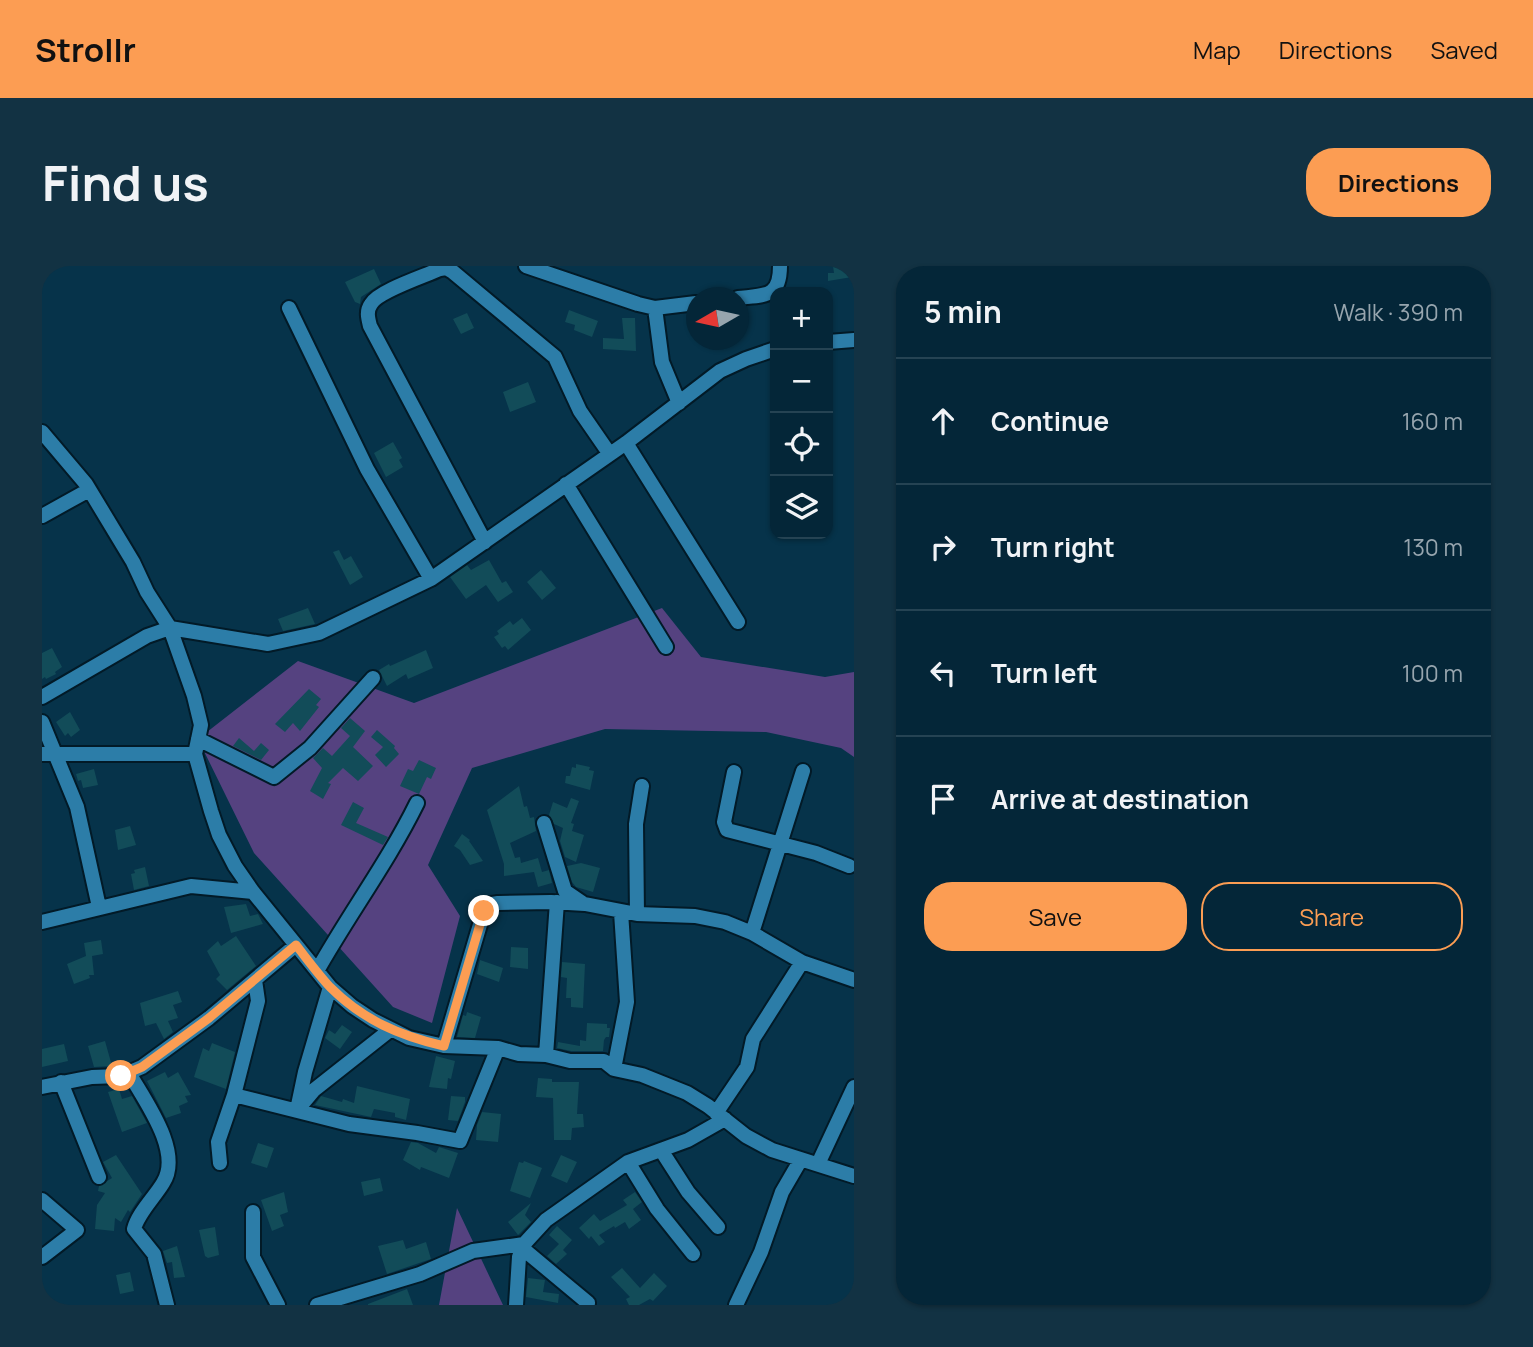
<!DOCTYPE html>
<html lang="en">
<head>
<meta charset="utf-8">
<style>
	:root { --surface:#042638; --page:#123243; --text:#f1f3f6; --muted:#97a5ae; --line:#254353; --accent:#fc9d53 }
	body { margin:0; font-family:Manrope,sans-serif; background:var(--page); color:var(--text) }
	.controls { position:absolute; right:21px; top:21px; display:grid; overflow:hidden; border-radius:14px; box-shadow:0 2px 5px #0004 }
	.controls button { width:63px; height:63px; display:grid; place-items:center; padding:0; border:0; border-bottom:2px solid var(--line); background:var(--surface); color:var(--text); font:35px sans-serif }
	.compass { position:absolute; left:644px; top:21px; width:63px; height:63px; border-radius:50%; background:var(--surface); box-shadow:0 2px 5px #0004; rotate:261deg }
	.stop { position:absolute; width:21px; height:21px; margin:-16px; border:5px solid #fc9d53; border-radius:50%; background:#fff }
	.stop.end { background:#fc9d53; border-color:#fff; box-shadow:0 2px 7px #0008 }
	.list { margin:0; padding:0; list-style:none }
	h2 { display:flex; justify-content:space-between; align-items:center; height:91px; margin:0; padding:0 28px; font-size:30px }
	h2 small { font-size:23px; font-weight:400; color:var(--muted) }
	.list li { display:grid; grid-template-columns:46px 1fr auto; gap:21px; align-items:center; box-sizing:border-box; height:126px; padding:0 28px; border-top:2px solid var(--line) }
	.list b { display:block; font-size:26px; white-space:nowrap }
	.list em { font-size:23px; font-style:normal; color:var(--muted) }
	.actions { display:flex; gap:14px; padding:21px 28px }
	.actions a { flex:1; padding:16px 0; border:2px solid var(--accent); border-radius:28px; text-align:center; font-size:24px; color:var(--accent) }
	.actions .main { background:var(--accent); color:#111 }
	.icon { flex:none; width:38px; height:38px; fill:none; stroke:currentColor; stroke-width:2; stroke-linecap:round; stroke-linejoin:round }
	.map { position:relative; flex:none; width:812px; height:1039px; overflow:hidden; border-radius:28px }
	header { display:flex; align-items:center; gap:42px; box-sizing:border-box; height:98px; padding:0 35px; background:var(--accent); color:#111 }
	header strong { font-size:33px }
	nav { display:flex; gap:38px; margin-inline-start:auto; font-size:24px }
	.intro { display:flex; align-items:center; justify-content:space-between; box-sizing:border-box; height:168px; padding:0 42px }
	h1 { margin:0; font-size:49px }
	.button { padding:18px 32px; border-radius:28px; background:var(--accent); color:#111; font-size:24px; font-weight:700 }
	main { display:flex; gap:42px; padding:0 42px }
	aside { flex:1; background:var(--surface); border-radius:28px; box-shadow:0 2px 5px #0004 }
	.map>svg:first-child { display:block }
	.green { fill:#554280 }
	.building { fill:#124c59 }
	.lines { fill:none; stroke-linecap:round; stroke-linejoin:round }
	.minor-casing { stroke:#021a27; stroke-width:18 }
	.minor { stroke:#2c7da8; stroke-width:14 }
	.route { stroke:#fc9d53; stroke-width:9 }
</style>
</head>
<body>
<header>
<strong>Strollr</strong>
<nav><a>Map</a><a>Directions</a><a>Saved</a></nav>
</header>
<div class="intro"><h1>Find us</h1><a class="button">Directions</a></div>
<main>
<div class="map">
<svg width="812" height="1039" viewBox="0 0 812 1039">
	<rect width="100%" height="100%" fill="#06334a"/>
	<path class="green" d="M620,342L659,391L783,411L812,406V491L799,482L724,466L563,463L430,502L386,599L418,650L390,757L351,741L212,587L156,473L256,395L372,437Z
		M415,942L461,1039H397Z"/>
	<path class="building" d="M791,0H808L810,11L786,15V7H792Z
		M332,3L339,18L319,31L318,38L313,36L303,16Z
		M527,44L556,55L550,71L532,64L533,59L523,56Z
		M425,47L432,62L419,68L411,53Z
		M580,52H593L594,85L561,83V72L582,73Z
		M486,116L494,136L468,146L461,126Z
		M351,176L360,192L357,194L361,201L344,211L332,187Z
		M297,284L302,294L309,290L321,311L308,319L291,286Z
		M447,294L460,317L464,315L471,326L456,336L444,319L424,333L408,311L425,299L429,304Z
		M499,304L514,322L500,334L485,316Z
		M266,342L273,358L241,365L236,353Z
		M480,352L489,364L466,384L463,380L460,382L452,371L457,368L455,365L468,355L471,359Z
		M10,382L20,401L13,406L14,408L4,413L3,411L0,413V387Z
		M384,384L391,402L366,413L364,408L345,420L337,404L347,398L348,400Z
		M267,423L279,433L274,439L277,441L258,465L251,457L243,466L233,458Z
		M28,446L38,464L29,471L26,467L23,470L14,456Z
		M308,452L323,465L311,481L331,500L316,515L301,502L286,517L289,518L281,533L268,525L280,502L271,492L281,482L290,490L308,470L299,462Z
		M335,464L353,480L352,482L357,488L344,501L333,489L341,481L329,471Z
		M197,472L212,485L219,477L227,484L219,494L191,480Z
		M377,494L394,502L389,513L385,511L377,528L358,520L366,503L371,505Z
		M534,498L548,501L547,504L552,505L548,524L523,517L524,510H528L530,501L534,502Z
		M52,503L56,519L41,522L39,514L36,515L34,508Z
		M477,520L482,541L485,540L488,552L492,551L494,565L468,577L473,592L478,591L479,597L496,592L500,606L507,604L510,617L496,621L492,606L462,610V598L445,544Z
		M529,532L537,535L529,557L532,558L530,565L542,569L534,596L523,591L518,575L521,562L512,558L507,549L511,536L525,542Z
		M311,536L322,542L314,557L346,571L341,579L299,559Z
		M88,560L94,579L76,584L73,564Z
		M420,568L428,574L427,575L441,595L428,599L418,584L412,580Z
		M539,597L558,602L551,626L534,621L530,616L525,600Z
		M103,601L107,620L92,624L89,608L93,607L92,604Z
		M204,638L208,650L216,648L221,658L189,667L182,641Z
		M194,670L214,700L185,724L174,713L178,709L165,685L176,675L179,680Z
		M59,674L61,688L50,690L52,709H47L48,712L32,718L25,698L44,690L42,677Z
		M469,681L486,682V703L468,701Z
		M438,694L461,702L457,716L435,708Z
		M520,696L543,698L541,742L529,741V732H524L525,712L519,711Z
		M136,725L140,736L131,739L136,752L126,755L131,766L122,773L114,757L103,760L98,737Z
		M425,746L439,751L433,772L415,771L421,749L424,750Z
		M545,757L565,758V762H568L567,771H564L562,774L561,785H529L515,782L516,776L538,780V774L544,775Z
		M300,759L310,766L298,783L283,772L287,764L293,768Z
		M63,775L70,800L52,801L46,780Z
		M170,777L193,786L184,823L152,811L161,782L167,785Z
		M22,778L26,795L0,801V783Z
		M394,790L413,795L409,813L406,812L405,823L387,821Z
		M123,806L126,812L136,806L149,829L143,830L146,836L137,840L139,847L124,852L105,815Z
		M496,812L510,813V816H537L535,848H541L542,861L530,862L529,874H512L511,832L494,831Z
		M315,820L368,833L364,854L353,851V847L332,843L329,851L273,839L279,830L300,836L301,833L312,837Z
		M77,823L80,833L90,830L105,857L80,866L66,826Z
		M409,830L423,831V836L416,855L406,854Z
		M440,846L459,848L456,876L434,874L435,859Z
		M369,876L376,877L394,887L397,881L416,887L407,912L379,901L378,904L361,894Z
		M216,877L232,882L225,902L209,897Z
		M74,889L100,928L88,946L86,944L79,956L73,952L72,965L53,963L55,939L63,927L56,925L57,920L70,912L61,896Z
		M519,889L535,896L525,917L509,910Z
		M482,895L500,902L488,932L468,925L477,896L481,897Z
		M338,912L341,925L322,930L319,916Z
		M242,926L246,946L238,949L242,960L230,965L219,934Z
		M593,926L600,936L591,943L599,954L587,963L583,956L573,962L572,960L557,969L563,976L557,980L549,970L547,973L537,962L552,948L558,955L585,939L581,934Z
		M489,937L483,949L489,956L476,969L466,956Z
		M515,960L530,974L521,984L525,988L514,998L505,990L517,978L507,969Z
		M173,961L177,989L166,992L163,990L157,964Z
		M361,974L364,983L384,976L389,993L345,1008L336,980Z
		M135,980L143,1011L132,1012L130,996L125,997L121,985Z
		M580,1002L598,1022L612,1007L625,1020L611,1035L608,1033L597,1039H587L584,1033L588,1031L569,1011Z
		M88,1006L92,1025L78,1028L74,1009Z
		M486,1012L503,1014L501,1026L517,1028L516,1037L484,1031Z
		M365,1023L371,1039H326V1038Z"/>
	<g class="lines">
		<defs>
			<path id="minor" d="M484,0L596,38L613,42L654,37
				M696,32C723,29 738,32 738,0
				M247,42L325,203L389,313
				M613,42L620,96L637,137
				M786,76L812,74
				M0,166L44,218L91,296L105,326L128,362L152,430L159,459L153,488L169,545L177,569L193,600L211,626L288,721L310,740L331,754L367,772L402,780L456,782L477,788L504,789L528,795H562L572,803L600,809L645,827L666,840L704,870L730,884L812,910
				M584,177L696,356
				M524,218L624,381
				M0,250L47,224
				M443,276L328,60C326,52 324,45 329,38C336,25 383,10 398,3L404,2L411,6L513,91L538,145L567,187
				M0,431L105,370L128,362L226,378L277,367L389,313L584,177L678,105L704,93L733,83
				M0,456L35,541L57,641
				M156,473L232,511L268,482L331,412
				M0,488H153
				M692,506L682,556L685,564L774,587L807,600
				M502,557L523,625L542,638
				M595,648L594,558L600,520
				M0,656L149,620L211,626
				M710,667L761,505
				M275,705C307,648 346,596 375,537
				M402,780L442,645L450,638L456,637L509,636L543,638L595,648L653,650L683,656L710,667L760,696L812,714
				M504,789L515,636
				M572,803L585,736L579,646
				M87,807C103,835 141,886 121,917C112,932 96,947 92,963L112,988L125,1039
				M19,816L57,911
				M0,821L50,811L79,810L100,801L167,752L254,679
				M192,829L307,858L375,867L418,875L456,782
				M256,843L272,824L348,764
				M255,844L263,806L288,721
				M674,847L705,801L711,773L760,696
				M619,884L646,926L676,961
				M586,896L615,943L651,988
				M178,897L176,876L192,829L216,735L213,714
				M776,898L812,821
				M0,934L35,964L0,991
				M211,946V991L236,1039
				M480,982L546,1037
				M275,1039L378,1008L431,985L482,978
				M474,1039L477,991L482,978L504,954L586,896L646,874L683,853
				M694,1039L719,986L740,926L758,895"/>
		</defs>
		<use href="#minor" class="minor-casing"/>
		<use href="#minor" class="minor"/>
	</g>
	<g class="lines">
		<path class="route" d="M79,810L100,801L167,752L254,679C265,693 276,708 288,721C321,754 358,770 402,780L442,645"/>
	</g>
</svg>
<div class="controls">
<button>+</button>
<button>−</button>
<button><svg class="icon" aria-label="locate" viewBox="0 0 24 24"><circle cx="12" cy="12" r="6"/><path d="M12 2v4M12 18v4M2 12h4M18 12h4"/></svg></button>
<button><svg class="icon" aria-label="layers" viewBox="0 0 24 24"><path d="M12 4l9 5-9 5-9-5zM3 14l9 5 9-5"/></svg></button>
</div>
<svg class="compass" viewBox="-18 -18 36 36"><path d="M0-13l5 13h-10z" fill="#e53935"/><path d="M0 13l5-13h-10z" fill="#97a5ae"/></svg>
<div class="stop" style="left:79px;top:810px"></div>
<div class="stop end" style="left:442px;top:645px"></div>
</div>
<aside>
<h2>5 min<small>Walk · 390 m</small></h2>
<ul class="list">
<li><svg class="icon" aria-label="ahead" viewBox="0 0 24 24"><path d="M12 20V5M6 11l6-6 6 6"/></svg><div><b>Continue</b></div><em>160 m</em></li>
<li><svg class="icon" aria-label="right" viewBox="0 0 24 24"><path d="M7 20v-9h11M14 6l5 5-5 5"/></svg><div><b>Turn right</b></div><em>130 m</em></li>
<li><svg class="icon" aria-label="left" viewBox="0 0 24 24"><path d="M17 20v-9H6M10 6l-5 5 5 5"/></svg><div><b>Turn left</b></div><em>100 m</em></li>
<li><svg class="icon" aria-label="arrive" viewBox="0 0 24 24"><path d="M6 21V4h12l-3 4 3 4H6"/></svg><div><b>Arrive at destination</b></div></li>
</ul>
<div class="actions"><a class="main">Save</a><a>Share</a></div>
</aside>
</main>
</body>
</html>
